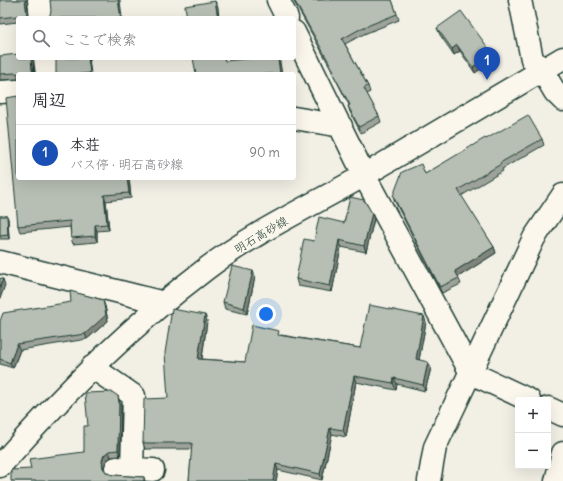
<!DOCTYPE html>
<html lang="ja">
<head>
<meta charset="utf-8">
<style>
	:root { --surface:#fff; --page:#f7f7f7; --text:#2b2b33; --muted:#7c7c81; --line:#e1e1e2; --accent:#c8321e }
	body { margin:0; font-family:Delius,"Klee One",sans-serif; background:var(--page); color:var(--text) }
	.controls { position:absolute; right:12px; bottom:12px; display:grid; overflow:hidden; border-radius:4px; box-shadow:0 4px 16px #0002 }
	.controls button { width:36px; height:36px; display:grid; place-items:center; padding:0; border:0; border-bottom:1px solid var(--line); background:var(--surface); color:var(--text); font:20px sans-serif }
	.you { position:absolute; left:266px; top:314px; width:14px; height:14px; margin:-10px; border:3px solid #fff; border-radius:50%; background:#1a73e8; box-shadow:0 0 0 6px #1a73e833 }
	.badge { display:grid; place-items:center; width:26px; height:26px; border-radius:50%; background:var(--accent); color:#fff; font-size:13px; font-weight:700 }
	.pin { position:absolute; translate:-50% -33px; filter:drop-shadow(0 1px 2px #0008) }
	.pin::after { content:''; position:absolute; top:21px; width:14px; height:12px; background:inherit; clip-path:polygon(0 0,100% 0,50% 100%) }
	.list { margin:0; padding:0; list-style:none }
	h2 { display:flex; justify-content:space-between; align-items:center; height:52px; margin:0; padding:0 16px; font-size:17px }
	h2 small { font-size:13px; font-weight:400; color:var(--muted) }
	.list li { display:grid; grid-template-columns:26px 1fr auto; gap:12px; align-items:center; box-sizing:border-box; height:56px; padding:0 16px; border-top:1px solid var(--line) }
	.list b { display:block; font-size:15px; white-space:nowrap }
	.list p { margin:0; font-size:13px; white-space:nowrap; color:var(--muted) }
	.list em { font-size:13px; font-style:normal; color:var(--muted) }
	.icon { flex:none; width:22px; height:22px; fill:none; stroke:currentColor; stroke-width:2; stroke-linecap:round; stroke-linejoin:round }
	.map { position:relative; flex:none; width:563px; height:481px; overflow:hidden }
	.search { position:absolute; background:var(--surface); box-shadow:0 4px 16px #0002; left:16px; top:16px; width:280px; height:44px; display:flex; align-items:center; gap:10px; box-sizing:border-box; padding:0 14px; border-radius:4px; color:var(--muted); font-size:15px }
	.panel { position:absolute; background:var(--surface); box-shadow:0 4px 16px #0002; left:16px; top:72px; width:280px; height:108px; border-radius:4px }
	.map>svg:first-child { display:block }
	.lines { fill:none; stroke-linecap:round; stroke-linejoin:round }
	.minor-casing { stroke:#1f3d34; stroke-width:25 }
	.major-casing { stroke:#1f3d34; stroke-width:25 }
	.minor { stroke:#fbf7ec; stroke-width:22 }
	.major { stroke:#fbf7ec; stroke-width:22 }
	.wall { fill:#9da39a; stroke:#1f3d34 }
	.shaded-wall { fill:#80857d; stroke:#1f3d34 }
	.building { fill:#b7beb3; stroke:#1f3d34 }
	.labels { text-anchor:middle; stroke-width:3.5; stroke-linejoin:round; paint-order:stroke }
	.street-label { font-size:12px; fill:#1f3d34; stroke:#fbf7ec }
</style>
</head>
<body>
<div class="map">
<svg width="563" height="481" viewBox="0 0 563 481">
	<rect width="100%" height="100%" fill="#f2f0e5"/>
	<filter id="ink" filterUnits="userSpaceOnUse"><feTurbulence type="fractalNoise" baseFrequency=".025" numOctaves="2"/><feDisplacementMap in="SourceGraphic" scale="8" xChannelSelector="R" yChannelSelector="G"/><feConvolveMatrix kernelMatrix="1 2 1 2 8 2 1 2 1" color-interpolation-filters="sRGB"/></filter>
	<g filter="url(#ink)">
		<g class="lines">
			<defs>
				<path id="minor" d="M39,0L41,18
					M278,0L287,18
					M520,0L532,59L542,70L555,92L563,100
					M294,32L364,175L471,373L529,400
					M45,58L47,74
					M0,92L18,91
					M294,118L341,126
					M0,262L164,303
					M92,367L134,396L132,469
					M548,408L563,415
					M116,468L153,470
					M429,481L435,447L534,238L563,195
					M556,481L563,453"/>
				<path id="major" d="M0,466C62,395 130,326 206,269C254,232 311,206 363,176C430,137 496,97 563,58"/>
			</defs>
			<use href="#minor" class="minor-casing"/>
			<use href="#major" class="major-casing"/>
			<use href="#minor" class="minor"/>
			<use href="#major" class="major"/>
		</g>
		<path class="wall" d="M0,0H27L29,18H18V22L0,24Z
			M293,0H392L399,20L364,34L345,44L368,86L370,92L367,94L379,116L381,122L361,133L350,112L348,106L349,105L335,78L332,72H333Z
			M437,28L492,53L494,59L475,73L460,51L454,55L440,35Z
			M0,56L18,58H33L34,74H18V79L0,80Z
			M486,139H542L544,145L502,169L503,171L461,196L494,247L496,253L458,277L461,284L442,293L395,202L393,196L425,174Z
			M18,178H129L131,198L106,201L109,230L97,231V242L73,244L71,238L70,227L20,232L18,226Z
			M372,213L374,219L366,252L341,247L332,292L298,286L296,279L314,241L344,223Z
			M0,216H7L8,219L9,239H0Z
			M255,277L247,314L225,309L223,302Z
			M105,306L108,321L87,339L20,350L13,368L0,364V321Z
			M205,315L207,321L202,359L245,362L281,335L360,348L426,322L419,360L431,368L425,391L397,384L396,390L356,382L346,437L332,434L322,480L278,470L276,481H189L192,449H145L143,443L168,398Z
			M118,396L121,407L120,456L111,457L106,461L104,467V469L107,473L113,475L144,477L145,481H11L31,469L84,452L88,426Z"/>
		<path class="shaded-wall" d="M25,0H27L29,18H28L27,15Z
			M118,0H120L122,18H121Z
			M215,1L218,7L219,18H218Z
			M457,45L460,51L454,55L452,49Z
			M492,53L494,59L475,73L473,67Z
			M31,58H33L34,74L32,70Z
			M88,58H89L91,74H90V73Z
			M278,58H279L280,62L282,74H280Z
			M127,178H129L131,198L129,193Z
			M104,195L106,201L109,230L107,224Z
			M372,213L374,219L366,252L364,246Z
			M7,216L8,219L9,239L8,235Z
			M95,225L97,231V242L95,236Z
			M339,240L341,247L332,292L330,286Z
			M494,247L496,253L458,277L455,271Z
			M253,271L255,277L247,314L244,308Z
			M3,279L5,285L0,299V287Z
			M103,300L105,306L108,321L87,339L85,334Z
			M205,315L207,321L201,365L198,359Z
			M424,316L426,322L418,365L416,359Z
			M17,344L20,350L13,368L10,363Z
			M428,362L431,368L425,391L423,385Z
			M354,376L356,382L346,437L343,430Z
			M394,378L397,384L396,390L393,383Z
			M118,396L121,407L120,456L118,450Z
			M330,428L332,434L322,480L320,474Z
			M109,451L111,457L106,461L104,467L105,473L103,468L102,461L104,455Z
			M276,464L278,470L276,481H273Z"/>
		<path class="building" d="M0,0H25L27,15L0,18Z
			M50,0H118L121,18H49L51,11Z
			M294,0H392L397,14L362,28L342,39L368,86L364,88L379,116L359,127L348,106L350,105L332,72L334,71Z
			M215,1L218,18H187L185,6Z
			M461,11L492,53L473,67L457,45L452,49L437,28Z
			M18,54V58H31L32,70L34,74H21L16,73L0,74V56Z
			M56,58H88L90,73L80,74H56Z
			M193,58H224L225,61L256,58H278L280,74H196Z
			M18,96V178H127L129,193L104,195L107,224L95,225V236L71,238L70,221L18,226L6,98Z
			M528,115L542,139L500,163L501,164L458,190L494,247L455,271L459,278L440,287L393,196L402,172L421,164L425,174L485,138L486,139Z
			M350,197L364,200L372,213L364,246L339,240L330,286L296,279L304,239L314,241L319,217L344,223Z
			M0,216H7L8,235L0,236Z
			M232,266L253,271L244,308L223,302Z
			M0,278L3,279L0,287Z
			M70,291L103,300L106,315L85,334L17,344L10,363L0,359V321L3,313L71,302Z
			M369,305L424,316L416,359L428,362L423,385L394,378L393,383L354,376L343,430L330,428L320,474L276,464L273,481H189L192,443H143L144,399L168,398L165,353L172,309L205,315L198,359L245,362L252,325L279,331L278,335L360,348Z
			M112,392L118,396L119,402L118,450L109,451L104,455L102,461L103,468L107,473L113,475L144,477V481H11V470L31,469L29,459L84,452V426H88L85,393Z"/>
	</g>
	<g class="labels">
		<g class="street-label">
			<text transform="translate(261 235) rotate(-31)" y="4">明石高砂線</text>
		</g>
	</g>
</svg>
<div class="controls">
<button>+</button>
<button>−</button>
</div>
<div class="you"></div>
<div class="pin badge" style="left:487px;top:80px;background:#1a4fb4">1</div>
<div class="search"><svg class="icon" aria-label="search" viewBox="0 0 24 24"><circle cx="10" cy="10" r="6"/><path d="M15 15l6 6"/></svg>ここで検索</div>
<section class="panel">
<h2>周辺<small></small></h2>
<ul class="list">
<li><span class="badge" style="background:#1a4fb4">1</span><div><b>本荘</b><p>バス停 · 明石高砂線</p></div><em>90 m</em></li>
</ul>
</section>
</div>
</body>
</html>
